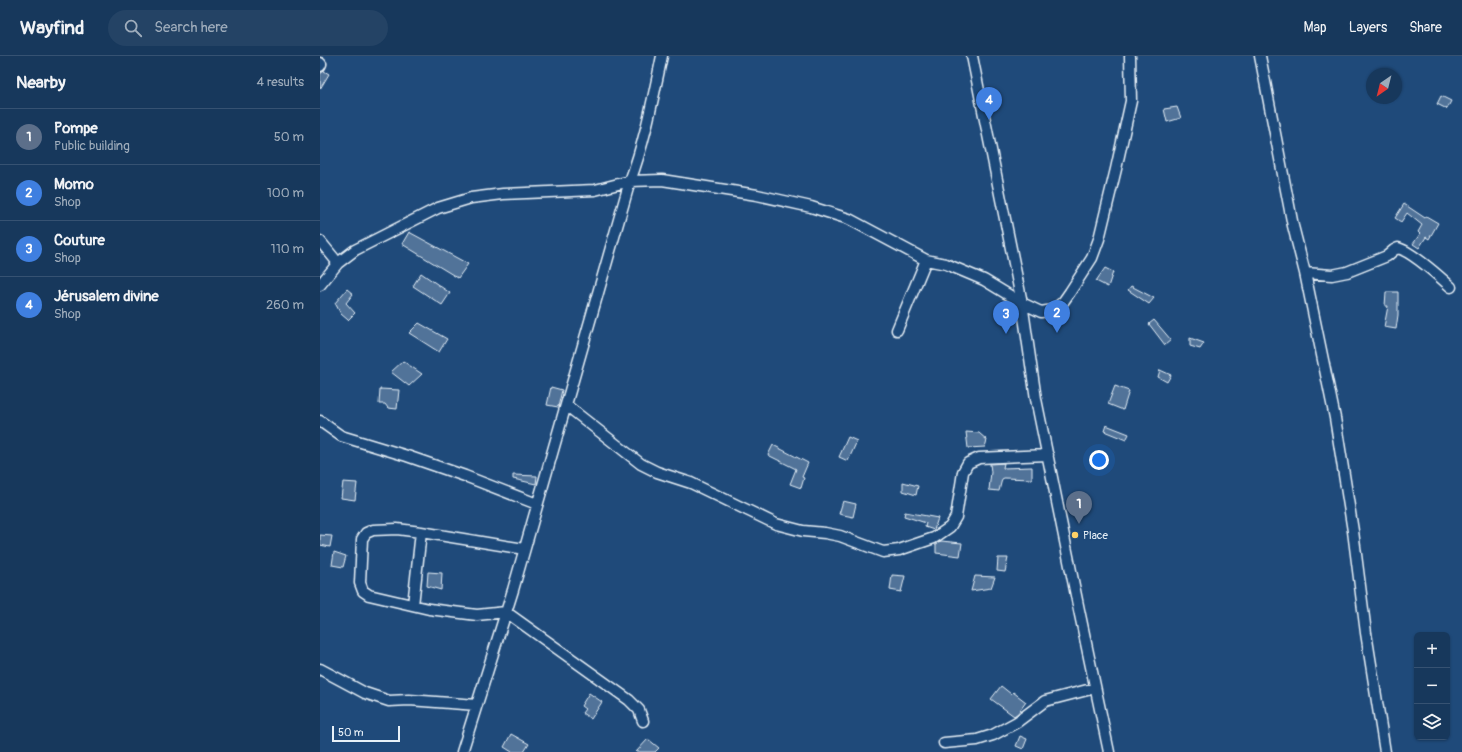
<!DOCTYPE html>
<html lang="en">
<head>
<meta charset="utf-8">
<style>
	:root { --surface:#17385c; --page:#244365; --text:#f1f3f6; --muted:#9eacbb; --line:#365272; --accent:#ffd166 }
	body { margin:0; font-family:Pangolin,sans-serif; background:var(--page); color:var(--text) }
	.controls { position:absolute; right:12px; bottom:12px; display:grid; overflow:hidden; border-radius:6px; box-shadow:0 1px 3px #0004 }
	.controls button { width:36px; height:36px; display:grid; place-items:center; padding:0; border:0; border-bottom:1px solid var(--line); background:var(--surface); color:var(--text); font:20px sans-serif }
	.compass { position:absolute; left:1046px; top:12px; width:36px; height:36px; border-radius:50%; background:var(--surface); box-shadow:0 1px 3px #0004; rotate:215deg }
	.scale { position:absolute; left:12px; bottom:10px; width:68px; box-sizing:border-box; padding-left:4px; border:2px solid #e8f1f8; border-top:0; font-size:11px; line-height:14px; white-space:nowrap; color:#e8f1f8; -webkit-text-stroke:3px #1f4a7a; paint-order:stroke }
	.you { position:absolute; left:779px; top:404px; width:14px; height:14px; margin:-10px; border:3px solid #fff; border-radius:50%; background:#1a73e8; box-shadow:0 0 0 6px #1a73e833 }
	.badge { display:grid; place-items:center; width:26px; height:26px; border-radius:50%; background:var(--accent); color:#fff; font-size:13px; font-weight:700 }
	.pin { position:absolute; translate:-50% -33px; filter:drop-shadow(0 1px 2px #0008) }
	.pin::after { content:''; position:absolute; top:21px; width:14px; height:12px; background:inherit; clip-path:polygon(0 0,100% 0,50% 100%) }
	.list { margin:0; padding:0; list-style:none }
	h2 { display:flex; justify-content:space-between; align-items:center; height:52px; margin:0; padding:0 16px; font-size:17px }
	h2 small { font-size:13px; font-weight:400; color:var(--muted) }
	.list li { display:grid; grid-template-columns:26px 1fr auto; gap:12px; align-items:center; box-sizing:border-box; height:56px; padding:0 16px; border-top:1px solid var(--line) }
	.list b { display:block; font-size:15px; white-space:nowrap }
	.list p { margin:0; font-size:13px; white-space:nowrap; color:var(--muted) }
	.list em { font-size:13px; font-style:normal; color:var(--muted) }
	.icon { flex:none; width:22px; height:22px; fill:none; stroke:currentColor; stroke-width:2; stroke-linecap:round; stroke-linejoin:round }
	.map { position:relative; flex:none; width:1142px; height:696px; overflow:hidden }
	header { display:flex; align-items:center; gap:24px; box-sizing:border-box; height:56px; padding:0 20px; background:var(--surface); border-bottom:1px solid var(--line) }
	header strong { font-size:19px }
	nav { display:flex; gap:22px; margin-inline-start:auto; font-size:14px }
	.search { width:280px; height:36px; background:var(--page); display:flex; align-items:center; gap:10px; box-sizing:border-box; padding:0 14px; border-radius:22px; color:var(--muted); font-size:15px }
	main { display:flex }
	aside { flex:1; background:var(--surface) }
	.map>svg:first-child { display:block }
	.building { fill:#517399; stroke:#e8f1f8 }
	.lines { fill:none; stroke-linecap:round; stroke-linejoin:round }
	.street-casing { stroke:#e8f1f8; stroke-width:13 }
	.street { stroke:#1f4a7a; stroke-width:10 }
	.poi-dot { fill:#ffd166; stroke:#1f4a7a; stroke-width:1.5 }
	.labels { text-anchor:middle; stroke-width:3; stroke-linejoin:round; paint-order:stroke }
	.poi-label { font-size:11px; fill:#e8f1f8; stroke:#1f4a7a; text-anchor:start }
</style>
</head>
<body>
<header>
<strong>Wayfind</strong>
<div class="search"><svg class="icon" aria-label="search" viewBox="0 0 24 24"><circle cx="10" cy="10" r="6"/><path d="M15 15l6 6"/></svg>Search here</div>
<nav><a>Map</a><a>Layers</a><a>Share</a></nav>
</header>
<main>
<aside>
<h2>Nearby<small>4 results</small></h2>
<ul class="list">
<li><span class="badge" style="background:#5c6f8a">1</span><div><b>Pompe</b><p>Public building</p></div><em>50 m</em></li>
<li><span class="badge" style="background:#3f7fe0">2</span><div><b>Momo</b><p>Shop</p></div><em>100 m</em></li>
<li><span class="badge" style="background:#3f7fe0">3</span><div><b>Couture</b><p>Shop</p></div><em>110 m</em></li>
<li><span class="badge" style="background:#3f7fe0">4</span><div><b>Jérusalem divine</b><p>Shop</p></div><em>260 m</em></li>
</ul>
</aside>
<div class="map">
<svg width="1142" height="696" viewBox="0 0 1142 696">
	<rect width="100%" height="100%" fill="#1f4a7a"/>
	<filter id="ink" filterUnits="userSpaceOnUse"><feTurbulence type="fractalNoise" baseFrequency=".025" numOctaves="2"/><feDisplacementMap in="SourceGraphic" scale="8" xChannelSelector="R" yChannelSelector="G"/><feConvolveMatrix kernelMatrix="1 2 1 2 8 2 1 2 1" color-interpolation-filters="sRGB"/></filter>
	<g filter="url(#ink)">
		<path class="building" d="M4,15L9,18L0,33V18Z
			M1121,40L1131,45L1127,53L1117,48Z
			M857,51L861,62L847,66L844,53Z
			M1084,148L1105,162L1106,160L1118,167L1109,183L1106,181L1099,192L1093,188L1100,178L1098,176L1102,169L1087,157L1081,166L1075,162Z
			M89,176L148,208L138,222L82,188Z
			M785,212L793,216L788,231L776,225Z
			M101,217L130,237L122,249L93,230Z
			M811,230L834,242L829,248L808,234Z
			M27,233L33,238L26,247L35,257L28,264L21,258L15,247Z
			M1066,236H1078V259L1076,273L1064,271L1068,250H1065Z
			M834,264L851,284L845,289L829,268Z
			M99,267L127,283L119,296L89,277Z
			M870,282L884,287L880,293L870,290Z
			M83,305L102,318L89,330L71,316Z
			M840,314L851,319L847,326L838,321Z
			M795,330L809,335L803,354L788,348Z
			M231,331L242,334L238,351L227,349Z
			M60,333L79,334L77,353L68,352L65,348H59Z
			M786,369L809,378L806,384L784,375Z
			M646,376L659,377L667,384L665,391L648,392Z
			M528,381L537,385L528,405L519,401Z
			M453,389L488,407L482,421L484,422L481,432L470,428L476,413L448,399Z
			M684,407L683,412L712,411V423L684,422L682,423L679,435L669,434L671,416L670,408Z
			M193,419L217,420L216,428L193,423Z
			M23,426L37,427L35,444L21,442Z
			M583,426L598,430L596,439L583,435Z
			M523,445L536,448L533,461L519,458Z
			M585,456L618,462L614,474L605,471L606,467L584,460Z
			M0,479L12,480L10,491L0,489Z
			M621,485L642,487L640,500L616,497V488Z
			M14,496L26,500L23,511L12,509Z
			M678,502H688L685,516L677,515Z
			M108,516L122,517L121,534L107,530Z
			M572,519L585,520L581,536L570,534Z
			M655,520L675,521L671,532L651,535Z
			M681,630L691,638L693,636L706,646L698,657L694,660L671,643Z
			M269,637L282,646L271,663L262,657L265,653L261,650Z
			M191,678L209,688L204,696H192L184,691Z
			M700,680L707,683L703,693L696,690Z
			M328,683L339,692L335,696H316Z"/>
		<g class="lines">
			<defs>
				<path id="street" d="M652,0L702,247L716,343L759,554L789,696
					M940,0L973,170L985,217L1015,362L1033,475L1046,577L1065,696
					M0,7L1,8L0,10
					M0,185L18,207
					M985,217L1012,219L1027,216L1067,200L1074,194L1078,192C1092,196 1120,221 1131,231
					M0,229L18,207L35,194L118,152L151,142L183,138L275,134L310,125L342,124L437,139L491,151L529,163L606,204
					M577,274L606,204L626,208L664,224L702,247L721,256L733,254L743,246L750,236L772,202L779,183L796,113L811,45L810,0
					M246,349L321,408L337,416L371,427L456,468L483,475L505,477L520,480L563,496L579,494L614,482L630,471L636,461L643,416L648,407L659,402L728,399
					M0,365L21,380L87,400L145,420L217,448
					M204,493L101,476L77,473L53,474L46,477L42,483L40,527L43,535L49,539L109,553L157,559L186,556L309,644L319,654L323,665
					M93,549L101,476
					M0,613L45,637L69,645L89,644L157,649
					M624,687L657,684L673,679L697,666L725,645L775,632
					M142,696L193,534L310,125C325,85 333,42 342,0"/>
			</defs>
			<use href="#street" class="street-casing"/>
			<use href="#street" class="street"/>
		</g>
	</g>
	<circle class="poi-dot" cx="755" cy="479" r="4"/>
	<g class="labels">
		<g class="poi-label">
			<text x="763" y="483">Place</text>
		</g>
	</g>
</svg>
<div class="controls">
<button>+</button>
<button>−</button>
<button><svg class="icon" aria-label="layers" viewBox="0 0 24 24"><path d="M12 4l9 5-9 5-9-5zM3 14l9 5 9-5"/></svg></button>
</div>
<svg class="compass" viewBox="-18 -18 36 36"><path d="M0-13l5 13h-10z" fill="#e53935"/><path d="M0 13l5-13h-10z" fill="#9eacbb"/></svg>
<div class="scale">50 m</div>
<div class="you"></div>
<div class="pin badge" style="left:759px;top:468px;background:#5c6f8a">1</div>
<div class="pin badge" style="left:737px;top:277px;background:#3f7fe0">2</div>
<div class="pin badge" style="left:686px;top:278px;background:#3f7fe0">3</div>
<div class="pin badge" style="left:669px;top:64px;background:#3f7fe0">4</div>
</div>
</main>
</body>
</html>
